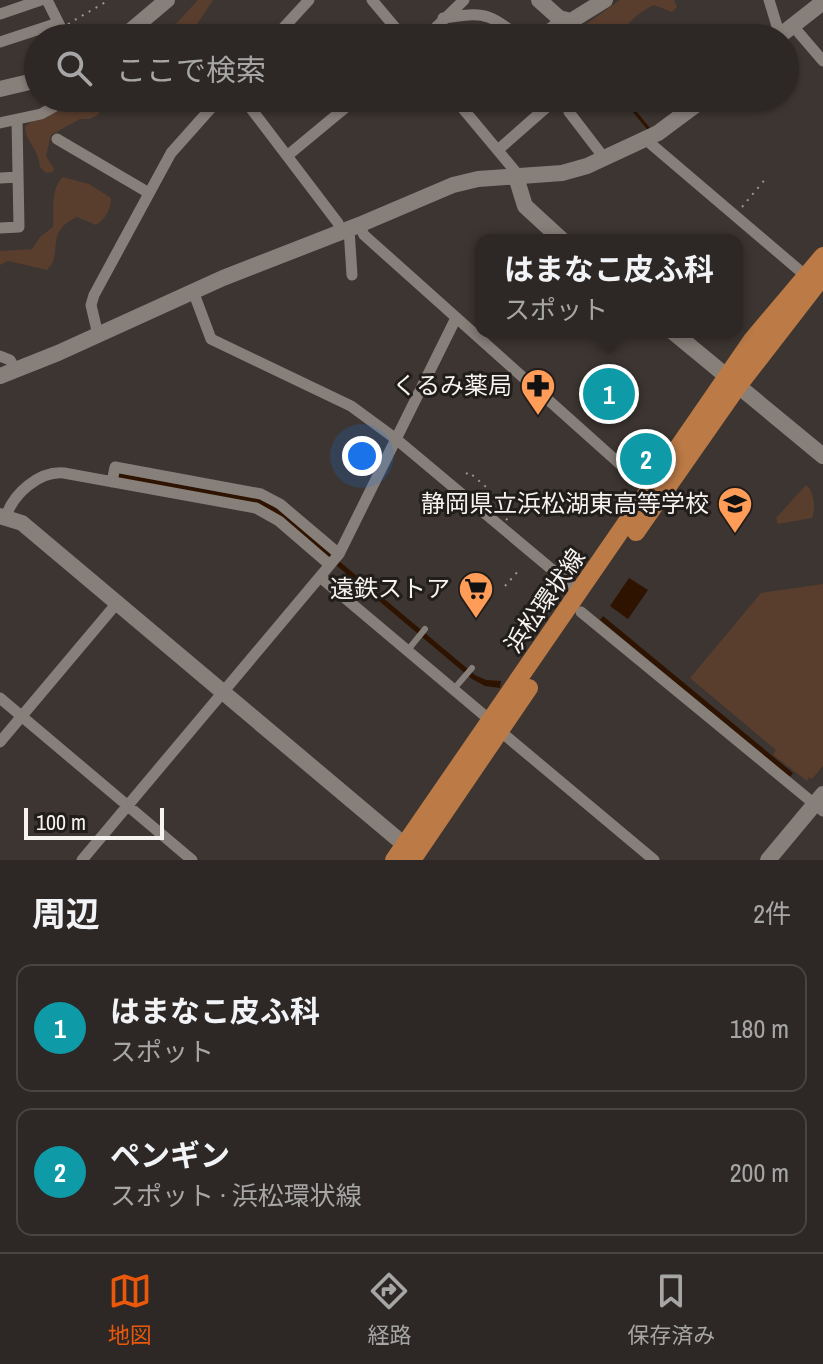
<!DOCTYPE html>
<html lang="ja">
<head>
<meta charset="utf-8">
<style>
	:root { --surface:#2d2825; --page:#393432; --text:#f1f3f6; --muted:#a7a6a7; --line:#484442; --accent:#ea580c }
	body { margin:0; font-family:"Archivo Narrow","Noto Sans JP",sans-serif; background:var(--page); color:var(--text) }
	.scale { position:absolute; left:24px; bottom:20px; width:140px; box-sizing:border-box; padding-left:8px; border:4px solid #f7f3f0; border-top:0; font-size:22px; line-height:28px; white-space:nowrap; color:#f7f3f0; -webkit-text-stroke:6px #211d1b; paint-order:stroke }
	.you { position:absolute; left:362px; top:456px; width:28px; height:28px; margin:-20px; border:6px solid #fff; border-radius:50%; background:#1a73e8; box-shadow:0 0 0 12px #1a73e833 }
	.badge { display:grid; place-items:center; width:52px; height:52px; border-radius:50%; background:var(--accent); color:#fff; font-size:26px; font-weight:700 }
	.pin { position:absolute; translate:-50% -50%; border:4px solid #fff; box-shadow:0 2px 8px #0006 }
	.popup { position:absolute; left:475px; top:234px; width:268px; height:104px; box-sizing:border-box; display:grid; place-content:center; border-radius:16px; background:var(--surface); filter:drop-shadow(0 2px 6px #0005); font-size:26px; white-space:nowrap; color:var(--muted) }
	.popup b { font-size:30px; color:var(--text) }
	.popup::after { content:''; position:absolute; left:50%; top:100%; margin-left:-16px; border:16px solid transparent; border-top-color:var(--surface) }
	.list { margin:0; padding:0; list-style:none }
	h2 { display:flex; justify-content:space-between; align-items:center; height:104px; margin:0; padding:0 32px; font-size:34px }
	h2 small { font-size:26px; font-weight:400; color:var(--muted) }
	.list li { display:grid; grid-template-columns:52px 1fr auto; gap:24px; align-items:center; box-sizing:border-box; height:128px; margin:0 16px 16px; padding:0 16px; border:2px solid var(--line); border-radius:16px }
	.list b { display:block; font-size:30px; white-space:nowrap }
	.list p { margin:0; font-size:26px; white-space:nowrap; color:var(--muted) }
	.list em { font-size:26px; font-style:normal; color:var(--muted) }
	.icon { flex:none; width:44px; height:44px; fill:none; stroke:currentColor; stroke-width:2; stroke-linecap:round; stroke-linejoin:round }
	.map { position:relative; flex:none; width:823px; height:860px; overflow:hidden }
	.search { position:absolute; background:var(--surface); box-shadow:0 2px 6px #0004; left:24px; right:24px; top:24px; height:88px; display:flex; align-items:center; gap:20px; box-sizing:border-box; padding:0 28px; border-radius:44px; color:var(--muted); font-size:30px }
	.sheet { height:392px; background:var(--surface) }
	nav { display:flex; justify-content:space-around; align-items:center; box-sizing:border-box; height:112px; border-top:2px solid var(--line); background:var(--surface); font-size:22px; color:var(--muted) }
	nav a { display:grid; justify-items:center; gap:4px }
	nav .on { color:var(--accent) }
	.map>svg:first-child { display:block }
	.green { fill:#593e2e }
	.water { fill:#2f1301 }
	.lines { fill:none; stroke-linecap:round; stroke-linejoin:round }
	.stream { stroke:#2f1301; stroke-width:3 }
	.path { stroke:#9b9692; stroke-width:2; stroke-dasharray:2 6; stroke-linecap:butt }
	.lane { stroke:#877f7a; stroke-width:6 }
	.street { stroke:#877f7a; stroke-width:11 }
	.secondary { stroke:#877f7a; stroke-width:16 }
	.primary { stroke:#bb7a46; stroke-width:18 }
	.labels { text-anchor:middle; stroke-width:6; stroke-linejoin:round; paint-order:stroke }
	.poi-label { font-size:24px; fill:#f7f3f0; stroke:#211d1b; text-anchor:end }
	.street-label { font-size:24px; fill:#f7f3f0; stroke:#211d1b }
</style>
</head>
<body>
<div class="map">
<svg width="823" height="860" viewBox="0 0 823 860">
	<rect width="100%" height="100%" fill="#3c3531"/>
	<path class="green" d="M198,0H213L188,38H156L171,29Z
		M620,0H674L677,7L672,12L654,5C640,12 625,22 622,38H543L551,34L571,35Z
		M77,98H108L98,115L90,119H80L51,135L46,156L54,169L53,172L46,173L40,167C38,147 26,143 25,127C38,113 61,110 77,98Z
		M63,177L89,184L111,198C112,207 104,222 96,225L77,217C43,233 65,252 47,270L8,261L0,265V251L32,249L40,237L53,227C54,210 50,189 63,177Z
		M806,485C814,490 816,510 812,518L778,524L776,518Z
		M823,584V766L812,779L809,777L807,781L773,755L776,750L690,678L761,593Z"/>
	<path class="water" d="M117,473L259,499L277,508L333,555L329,559L274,512L116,478Z
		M339,561L475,675L486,680L501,681L500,688L485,686L472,679L336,565Z
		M629,578L648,590L628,619L610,606Z
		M603,616L793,773L790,777L600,620Z"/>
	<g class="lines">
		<path class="stream" d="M578,31L582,38
			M633,98L634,111L648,128"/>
		<path class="path" d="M68,24L109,0
			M742,207L767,177
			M466,474L469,472L486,487
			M506,520L511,515
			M505,586L520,569"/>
		<path class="lane" d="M407,651L425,629
			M453,690L472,668"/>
		<path class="street" d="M47,0L66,38
			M372,0L404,38
			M769,0L780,36
			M0,14L41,0
			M443,18C457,17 475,12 488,17C512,25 518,49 546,31C552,27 556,25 560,19
			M793,26L823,61
			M274,38L309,0
			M425,38L464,0
			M0,42L58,23
			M243,98L338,223L341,232
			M454,98L515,171L516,177
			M569,112L605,159
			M0,123L41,114L70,98
			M648,138L651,144L806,276
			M57,139L149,193
			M498,150L557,98
			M287,156L357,98
			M0,178L18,177
			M359,225L364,235L650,491
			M0,228L19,227L17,120
			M349,229L352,275
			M193,291L211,339L351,406L396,439L580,593
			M98,335L91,305L94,295L171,153L220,98
			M0,356L10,360L15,369
			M112,482L115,467L261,494L280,504L339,554
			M6,516C14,493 39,471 64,473L256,508L279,521L330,565
			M320,577L491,721
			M581,612L823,811
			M0,698L192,860
			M500,731L654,860
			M0,742L117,603
			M82,860L339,554L456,318"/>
		<path class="secondary" d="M539,0L559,18L571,21L605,0
			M122,38L167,0
			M777,38L823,2
			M0,89L38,80
			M516,177L525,206L562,240
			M673,332L823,456
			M0,376L58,353L223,278L359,225L453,185L478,179L562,173L587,166L658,133L705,98
			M0,516L22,523L413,852
			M768,860L823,794"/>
		<path class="primary" d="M636,532L738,386L823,276
			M394,860L752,340L823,256
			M412,860L529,688"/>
	</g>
	<defs>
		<symbol id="pharmacy-pin" viewBox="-11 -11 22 30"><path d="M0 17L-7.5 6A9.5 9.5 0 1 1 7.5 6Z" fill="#fe9c58" stroke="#211d1b"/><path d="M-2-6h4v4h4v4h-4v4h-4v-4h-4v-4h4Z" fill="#111"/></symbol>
		<symbol id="school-pin" viewBox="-11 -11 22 30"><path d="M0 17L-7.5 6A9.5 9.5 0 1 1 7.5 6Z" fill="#fe9c58" stroke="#211d1b"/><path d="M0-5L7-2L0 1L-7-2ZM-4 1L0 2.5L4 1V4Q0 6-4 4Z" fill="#111"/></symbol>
		<symbol id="supermarket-pin" viewBox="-11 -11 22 30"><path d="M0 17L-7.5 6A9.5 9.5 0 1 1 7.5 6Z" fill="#fe9c58" stroke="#211d1b"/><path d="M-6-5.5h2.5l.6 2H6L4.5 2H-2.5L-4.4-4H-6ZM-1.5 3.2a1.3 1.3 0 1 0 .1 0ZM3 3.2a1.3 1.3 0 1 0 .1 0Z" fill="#111"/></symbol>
	</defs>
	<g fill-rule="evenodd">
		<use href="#pharmacy-pin" x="518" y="366" width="40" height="54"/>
		<use href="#school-pin" x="715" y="484" width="40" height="54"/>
		<use href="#supermarket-pin" x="456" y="569" width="40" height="54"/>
	</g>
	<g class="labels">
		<g class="poi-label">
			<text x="512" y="394">くるみ薬局</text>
			<text x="709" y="512">静岡県立浜松湖東高等学校</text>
			<text x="450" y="597">遠鉄ストア</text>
		</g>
		<g class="street-label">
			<text transform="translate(545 601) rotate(-55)" y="8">浜松環状線</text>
		</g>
	</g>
</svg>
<div class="scale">100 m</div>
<div class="you"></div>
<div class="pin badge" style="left:609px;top:394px;background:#0f9aa8">1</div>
<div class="popup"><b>はまなこ皮ふ科</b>スポット</div>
<div class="pin badge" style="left:646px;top:459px;background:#0f9aa8">2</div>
<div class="search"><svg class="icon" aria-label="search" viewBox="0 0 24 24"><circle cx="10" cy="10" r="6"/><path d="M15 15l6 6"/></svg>ここで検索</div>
</div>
<section class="sheet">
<h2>周辺<small>2件</small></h2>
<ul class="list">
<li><span class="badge" style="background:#0f9aa8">1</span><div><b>はまなこ皮ふ科</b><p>スポット</p></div><em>180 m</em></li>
<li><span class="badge" style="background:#0f9aa8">2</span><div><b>ペンギン</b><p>スポット · 浜松環状線</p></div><em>200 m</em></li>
</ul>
</section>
<nav>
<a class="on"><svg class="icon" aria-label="map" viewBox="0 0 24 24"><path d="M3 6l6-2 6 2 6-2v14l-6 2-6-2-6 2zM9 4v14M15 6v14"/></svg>地図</a>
<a><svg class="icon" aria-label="directions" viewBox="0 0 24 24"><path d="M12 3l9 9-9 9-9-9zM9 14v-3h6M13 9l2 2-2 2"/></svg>経路</a>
<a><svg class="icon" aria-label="saved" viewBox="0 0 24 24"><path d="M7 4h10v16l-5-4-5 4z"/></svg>保存済み</a>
</nav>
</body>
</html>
